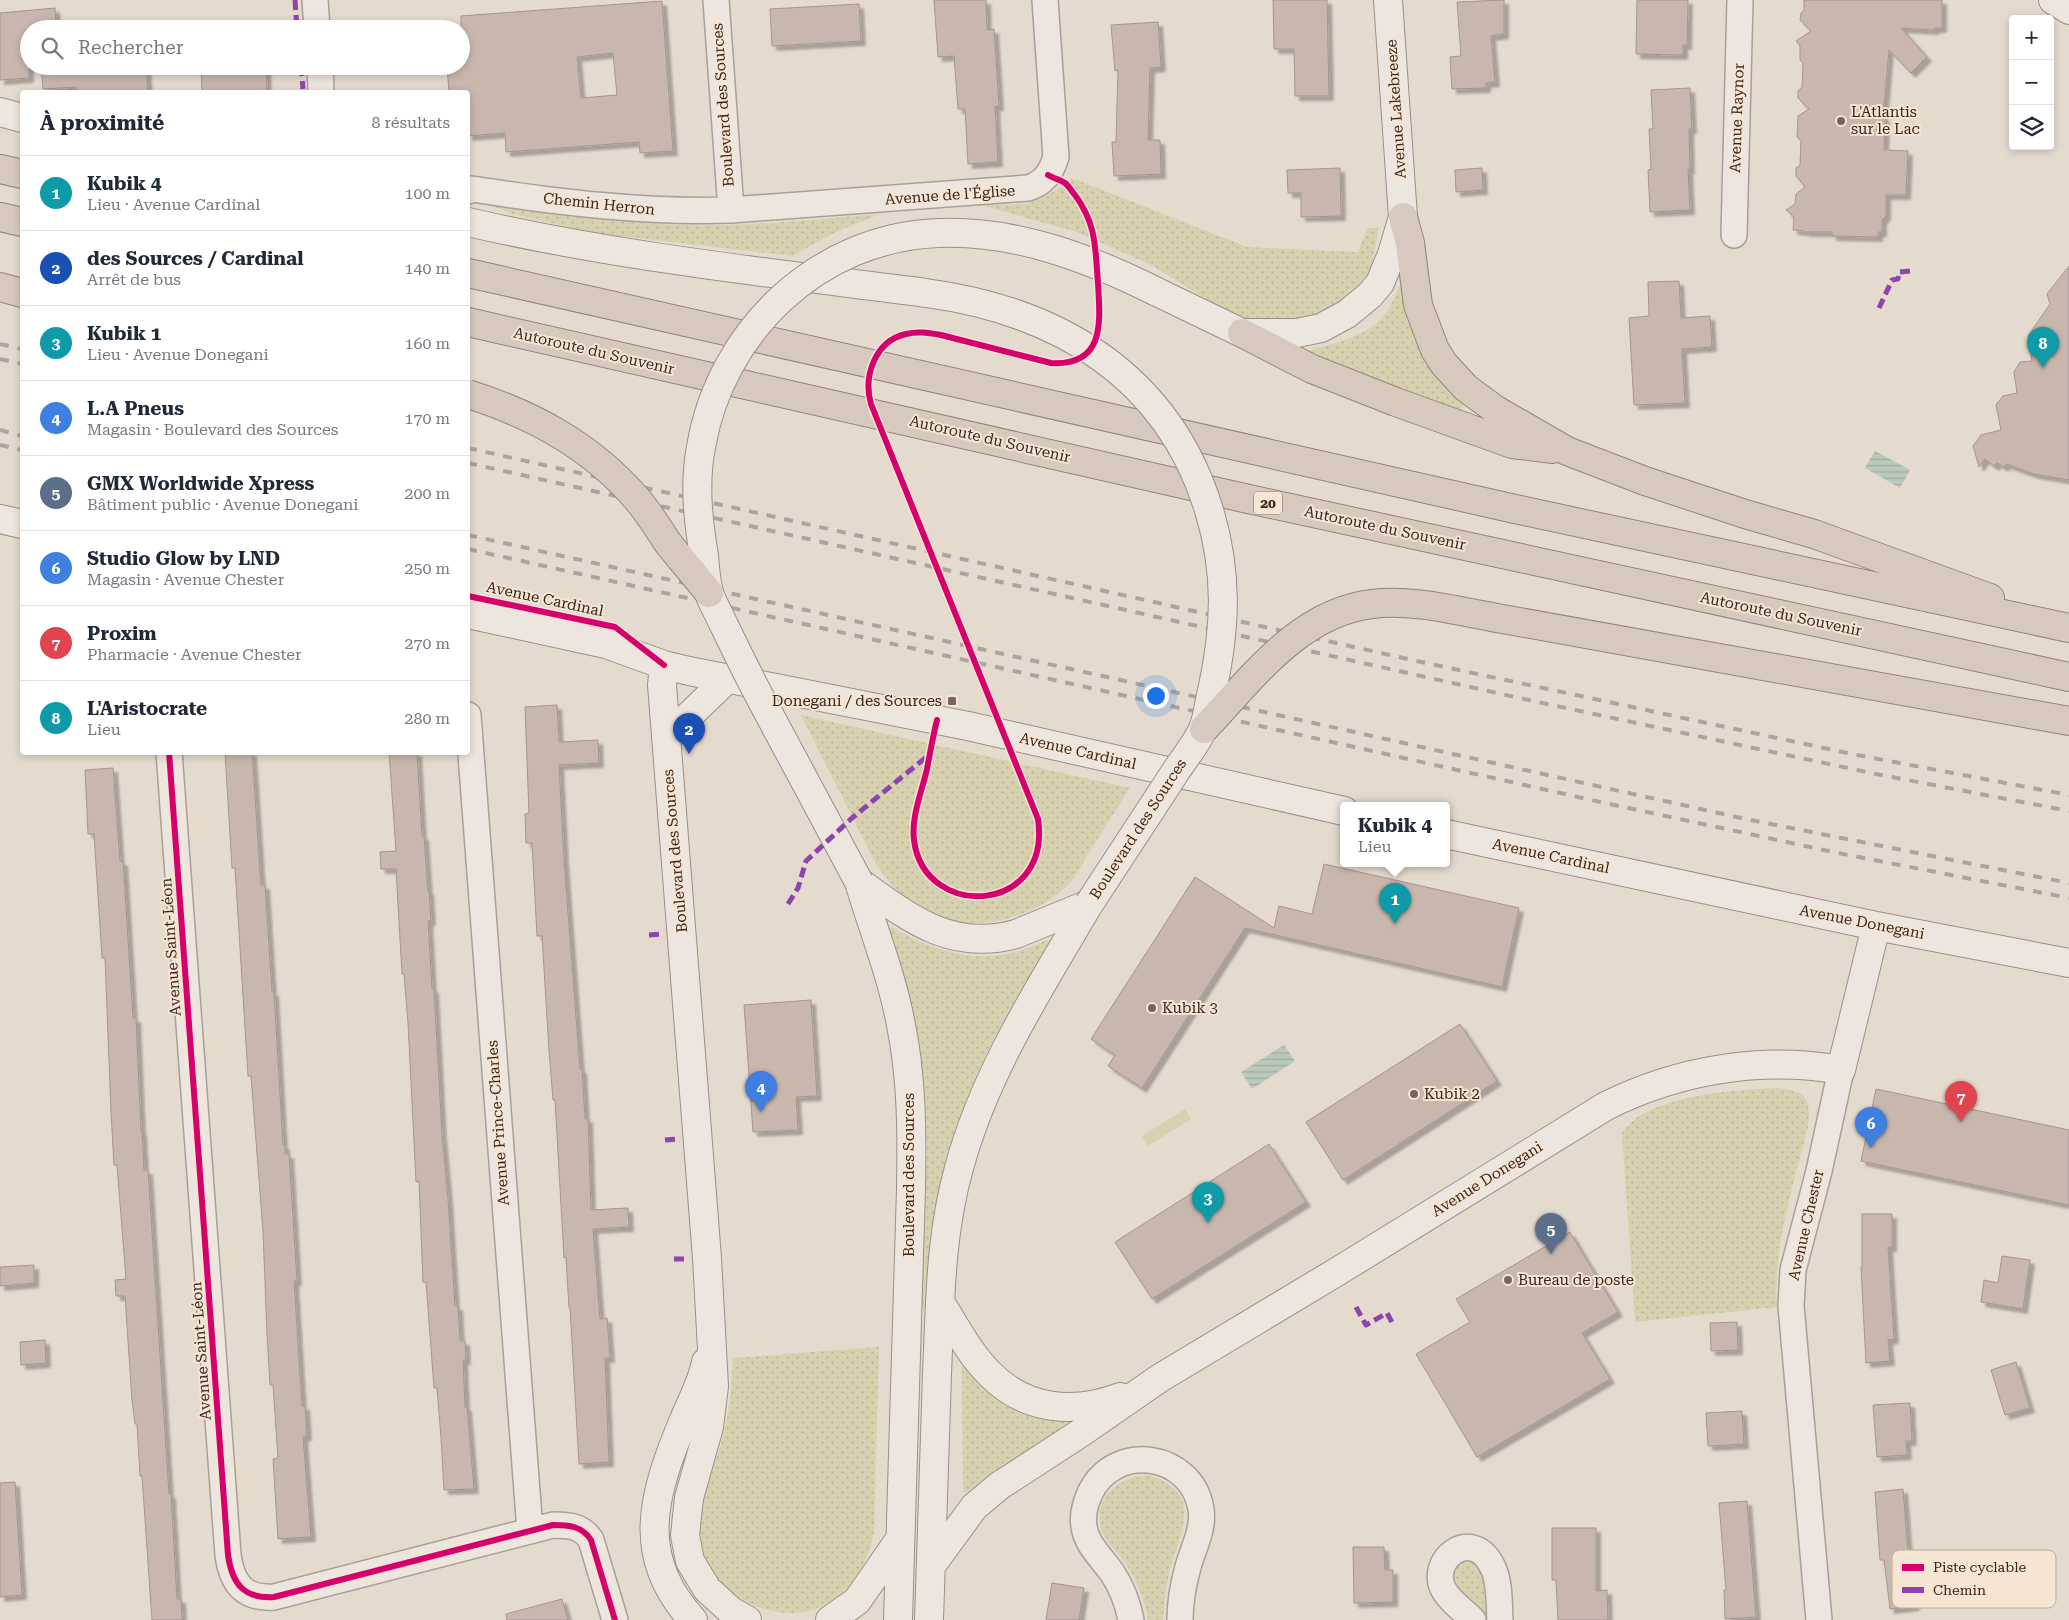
<!DOCTYPE html>
<html lang="fr">
<head>
<meta charset="utf-8">
<style>
	:root { --surface:#fff; --page:#f2f2f3; --text:#1f2937; --muted:#747a83; --line:#e0e1e3; --accent:#75655c }
	body { margin:0; font-family:"Roboto Serif",serif; background:var(--page); color:var(--text) }
	.controls { position:absolute; right:15px; top:15px; display:grid; overflow:hidden; border-radius:5px; box-shadow:0 2px 8px #0003 }
	.controls button { width:45px; height:45px; display:grid; place-items:center; padding:0; border:0; border-bottom:1px solid var(--line); background:var(--surface); color:var(--text); font:25px sans-serif }
	.you { position:absolute; left:1155px; top:695px; width:18px; height:18px; margin:-12px; border:4px solid #fff; border-radius:50%; background:#1a73e8; box-shadow:0 0 0 8px #1a73e833 }
	.badge { display:grid; place-items:center; width:32px; height:32px; border-radius:50%; background:var(--accent); color:#fff; font-size:16px; font-weight:700 }
	.pin { position:absolute; translate:-50% -41px; filter:drop-shadow(0 1px 2px #0008) }
	.pin::after { content:''; position:absolute; top:26px; width:18px; height:15px; background:inherit; clip-path:polygon(0 0,100% 0,50% 100%) }
	.popup { position:absolute; left:1340px; top:802px; width:110px; height:65px; box-sizing:border-box; display:grid; place-content:center; border-radius:5px; background:var(--surface); filter:drop-shadow(0 1px 4px #0005); font-size:16px; white-space:nowrap; color:var(--muted) }
	.popup b { font-size:19px; color:var(--text) }
	.popup::after { content:''; position:absolute; left:50%; top:100%; margin-left:-10px; border:10px solid transparent; border-top-color:var(--surface) }
	.list { margin:0; padding:0; list-style:none }
	h2 { display:flex; justify-content:space-between; align-items:center; height:65px; margin:0; padding:0 20px; font-size:21px }
	h2 small { font-size:16px; font-weight:400; color:var(--muted) }
	.list li { display:grid; grid-template-columns:32px 1fr auto; gap:15px; align-items:center; box-sizing:border-box; height:75px; padding:0 20px; border-top:1px solid var(--line) }
	.list b { display:block; font-size:19px; white-space:nowrap }
	.list p { margin:0; font-size:16px; white-space:nowrap; color:var(--muted) }
	.list em { font-size:16px; font-style:normal; color:var(--muted) }
	.icon { flex:none; width:28px; height:28px; fill:none; stroke:currentColor; stroke-width:2; stroke-linecap:round; stroke-linejoin:round }
	.map { position:relative; flex:none; width:2069px; height:1620px; overflow:hidden }
	.search { position:absolute; background:var(--surface); box-shadow:0 2px 8px #0003; left:20px; top:20px; width:450px; height:55px; display:flex; align-items:center; gap:12px; box-sizing:border-box; padding:0 18px; border-radius:28px; color:var(--muted); font-size:19px }
	.panel { position:absolute; background:var(--surface); box-shadow:0 2px 8px #0003; left:20px; top:90px; width:450px; height:665px; border-radius:5px }
	.map>svg:first-child { display:block }
	.grass { fill:url(#grass-dots) }
	.pitch { fill:#d8d1b0 }
	.water { fill:url(#water-rules) }
	.building { fill:#c9b7ae; stroke:#a5958d; fill-rule:evenodd; filter:url(#shadow) }
	.lines { fill:none; stroke-linecap:round; stroke-linejoin:round }
	.street-casing { stroke:#aa9f96; stroke-width:28 }
	.secondary-casing { stroke:#9a8f86; stroke-width:30 }
	.highway-casing { stroke:#90857d; stroke-width:30 }
	.street { stroke:#ede6df; stroke-width:25 }
	.secondary { stroke:#ede6df; stroke-width:28 }
	.highway { stroke:#d8c9be; stroke-width:28 }
	.rail { stroke:#aca59f; stroke-width:4; stroke-dasharray:9 9; stroke-linecap:butt }
	.secondary-bridge-casing { stroke:#9a8f86; stroke-width:30; stroke-linecap:butt }
	.highway-bridge-casing { stroke:#90857d; stroke-width:30; stroke-linecap:butt }
	.secondary-bridge { stroke:#ede6df; stroke-width:28 }
	.highway-bridge { stroke:#d8c9be; stroke-width:28 }
	.quiet { stroke:#8e44ad; stroke-width:5; stroke-dasharray:10 5; stroke-linecap:butt }
	.cycleway-casing { stroke:#f6e5d3; stroke-width:9 }
	.cycleway { stroke:#d6006c; stroke-width:6 }
	.poi-dot { fill:#75655c; stroke:#f6e5d3; stroke-width:2 }
	.labels { text-anchor:middle; stroke-width:4; stroke-linejoin:round; paint-order:stroke }
	.shield { fill:#f6e5d3; stroke:#725f54; stroke-width:1 }
	.shield-label { font-size:14px; font-weight:bold; fill:#39261e }
	.street-label { font-size:15px; fill:#39261e; stroke:#f6e5d3 }
	.poi-label { font-size:15px; fill:#39261e; stroke:#f6e5d3; text-anchor:start }
	.key { fill:#f6e5d3; stroke:#bdac9d; stroke-width:1 }
	.key-label { font-size:14px; fill:#39261e }
</style>
</head>
<body>
<div class="map">
<svg width="2069" height="1620" viewBox="0 0 2069 1620">
	<defs>
		<pattern id="grass-dots" width="8" height="8" patternUnits="userSpaceOnUse" patternTransform="scale(1.25)"><rect width="8" height="8" fill="#d8d1b0"/><path d="M2 2h.1M6 6h.1" fill="none" stroke="#bab397" stroke-width="1.8" stroke-linecap="round"/></pattern>
		<pattern id="water-rules" width="6" height="5" patternUnits="userSpaceOnUse" patternTransform="scale(1.25)"><rect width="6" height="5" fill="#b9c9bc"/><path d="M0 2.5h6" fill="none" stroke="#a0aca1"/></pattern>
		<filter id="shadow"><feDropShadow dx="4.5" dy="4.5" stdDeviation="1" flood-color="#0004"/></filter>
	</defs>
	<rect width="100%" height="100%" fill="#e5dace"/>
	<path class="grass" d="M1072,178L1247,247L1358,252L1368,228H1379L1370,274L1352,292L1331,309L1306,318L1271,323L1245,318L1211,302L1153,266L1077,232L980,205L1027,204L1057,190Z
		M479,200C547,211 615,223 683,225C749,227 815,219 881,214C850,225 822,238 793,256L595,233L509,213Z
		M1403,277L1465,403L1459,416L1298,353C1327,345 1371,338 1388,310C1394,300 1398,288 1403,277Z
		M801,715L1130,788C1115,811 1101,833 1087,856C1081,865 1076,877 1068,885C1031,922 959,938 914,905C898,894 887,880 876,864Z
		M892,927C942,957 992,968 1046,940L1050,945C998,1021 958,1102 938,1193C930,1231 927,1271 924,1310H921L927,1151L926,1109L918,1046L888,930Z
		M1776,1088C1807,1090 1811,1098 1808,1127C1794,1183 1772,1250 1777,1307L1635,1322L1622,1132C1627,1128 1631,1122 1636,1118C1673,1094 1733,1090 1776,1088Z
		M879,1347L874,1532C867,1567 850,1595 815,1609C794,1617 768,1612 748,1603C733,1596 718,1583 710,1568C684,1523 713,1477 724,1433C730,1408 732,1383 733,1358Z
		M966,1365L1073,1419V1423L995,1470L968,1492H963L962,1367Z
		M1148,1475C1209,1493 1177,1537 1168,1578C1165,1591 1164,1606 1163,1620H1148C1145,1598 1134,1574 1120,1556C1114,1548 1106,1541 1102,1531C1091,1498 1119,1477 1148,1475Z
		M1463,1562L1475,1563L1486,1575L1489,1614L1485,1616L1468,1598L1454,1591L1452,1573L1457,1565Z"/>
	<path class="pitch" d="M1185,1109L1191,1119L1148,1146L1142,1136Z"/>
	<path class="water" d="M1875,451L1910,470L1900,488L1865,468Z
		M1284,1045L1295,1061L1252,1089L1241,1072Z"/>
	<path class="building" d="M934,0H986L987,30L994,29L999,106H995L998,162L968,164L965,109H958L954,56L938,57Z
		M1273,0H1327L1329,96H1295L1294,49H1274Z
		M1504,0V34L1491,36L1495,82L1486,83V88L1452,89L1450,57L1461,56L1457,2Z
		M1637,0H1688L1687,45H1683V55L1636,54Z
		M1804,0H1942V28H1935L1934,30L1901,28L1927,57L1911,73L1889,50L1883,117L1885,118L1884,150L1908,151L1906,195H1886V216L1882,220V232H1878V237L1832,236V232H1805L1804,231L1793,230L1794,217L1786,210L1795,204L1796,194L1805,187L1796,176V168L1800,165L1801,141L1797,137L1798,116L1809,109L1798,98V91L1802,87L1803,63L1800,60V46L1796,41L1811,31L1800,20L1801,13L1804,10Z
		M662,1L673,151L640,153L639,142L506,152L505,133L468,136V92H449L447,66H461V16ZM613,53L617,95L581,98L577,57Z
		M859,4L861,41L772,46L770,9Z
		M55,8L56,29H29V78L0,80V13Z
		M1158,22L1161,67L1150,68L1148,140H1160L1161,174L1114,176L1112,142H1116L1118,70L1115,71L1111,25Z
		M41,66H146L148,92H89L88,91H77L76,87L43,89Z
		M201,66H266L267,92H202Z
		M1690,88L1692,129H1689L1690,169L1688,170L1690,210L1650,212L1648,170L1651,169L1649,129H1653L1651,90Z
		M1340,168L1341,216L1301,217V193H1288L1287,170Z
		M1482,168L1483,190L1456,192L1455,170Z
		M2069,266V480L2034,474L2006,464L2004,467L1997,463L1994,466L1985,459L1979,467L1973,446L1981,435L2001,430L1996,405L2003,396L2017,393L2014,372L2020,362L2032,361L2028,336L2050,304L2047,294Z
		M1679,281L1681,318L1710,316L1712,347L1682,349L1685,403L1634,405L1629,318L1649,316L1648,282Z
		M557,705L559,742L598,740L599,763L559,765L564,861L580,1069H582L585,1119L588,1118L591,1210L628,1208L629,1227L593,1229L600,1319L607,1318L610,1358H605L609,1462L579,1464L570,1308H569L566,1257L564,1258L555,1100H553L549,1050L542,936H537L532,843H526L525,814L529,813L525,707Z
		M225,752H252L261,885H265L272,992H274L283,1145H285V1154H289L297,1281H294L302,1406H305L307,1436L303,1437L311,1537L278,1539L273,1459L278,1458L273,1385H270L267,1334L263,1231L251,1076H248L235,868H232Z
		M389,752H417L422,836H424L428,891L429,890L431,921H428L432,989H434L442,1135L448,1199L455,1306H458L460,1341H465L466,1360H463L465,1407H467L474,1489L444,1490L441,1438L437,1388H434L426,1282H423L419,1181L416,1182L408,1023L404,974H402L396,869H381L380,852L396,851Z
		M113,768L120,862L123,861L133,1018H136L141,1131H142L144,1170H148L169,1494H171L177,1599H181L182,1620H152L142,1476H140L137,1424H135L132,1400L125,1296H116L115,1280L126,1279L117,1165H114L111,1112L105,958H102L94,834H88L85,770Z
		M1324,864L1519,908L1502,987L1245,928L1142,1088L1108,1066L1115,1055L1091,1039L1195,877L1274,928L1279,906L1312,914Z
		M811,1000L817,1096L796,1097L798,1130L753,1132L744,1005Z
		M1460,1024L1497,1081L1343,1180L1306,1122Z
		M1876,1089L2069,1130V1205L1861,1161Z
		M1269,1144L1306,1202L1152,1299L1115,1242Z
		M1862,1214H1892V1247H1888L1894,1339L1888,1340L1890,1361L1866,1363L1861,1267H1862Z
		M1570,1232L1618,1312L1582,1333L1610,1379L1477,1457L1416,1354L1470,1322L1456,1299Z
		M2002,1256L2030,1260L2023,1309L1981,1302L1984,1280L1998,1283Z
		M34,1265V1283L0,1286V1267Z
		M1737,1322L1738,1350L1711,1351L1710,1323Z
		M45,1340L46,1363L21,1365L20,1342Z
		M2016,1362L2030,1408L2005,1415L1991,1370Z
		M1910,1403L1912,1441H1906L1907,1455L1877,1457L1873,1405Z
		M1742,1411L1744,1444L1708,1446L1706,1413Z
		M15,1482L22,1595L0,1597V1483Z
		M1903,1489L1910,1576L1962,1571V1569L2008,1566L2010,1594L1963,1597V1589L1914,1594L1915,1606L1890,1609L1884,1560H1880L1875,1492Z
		M1747,1501L1756,1617L1725,1619L1724,1590H1726L1719,1503Z
		M1552,1528H1596V1591L1607,1590L1608,1620H1558L1556,1580H1552Z
		M1353,1547H1384L1385,1570H1393V1602L1354,1603Z
		M1052,1583L1084,1588L1079,1620H1046Z
		M562,1599L568,1620H507L506,1614Z"/>
	<g class="lines">
		<defs>
			<path id="street" d="M315,0L317,29
				M716,0L731,210
				M320,66L321,92
				M468,191L472,189C558,202 644,213 731,210L1028,188C1044,183 1051,173 1056,157L1045,0
				M1734,235L1740,0
				M468,715L530,1531
				M169,752L228,1555C232,1583 243,1599 274,1597L553,1525C569,1525 582,1526 591,1540L615,1620
				M1131,1620C1128,1604 1122,1588 1113,1574C1103,1559 1086,1545 1084,1526C1082,1515 1086,1502 1090,1493C1115,1441 1192,1453 1201,1509C1204,1530 1193,1548 1188,1567C1183,1585 1180,1602 1180,1620
				M1473,1620C1464,1611 1452,1603 1445,1592C1425,1561 1474,1522 1494,1570C1500,1585 1499,1604 1500,1620
				M1819,1620L1791,1306L1793,1270L1819,1171L1841,1070"/>
			<path id="secondary" d="M2053,0L2069,10
				M0,112L22,118
				M468,222C619,257 773,273 926,293
				M1155,291L1242,333H1297L1321,328L1347,314L1370,295L1380,283L1392,254L1403,217L1388,0
				M0,519L22,524
				M468,614L606,644L664,665L689,671L968,726L1344,811
				M664,665L662,685L707,1258L714,1386L709,1427L689,1498L685,1535L690,1561L707,1589L731,1611L747,1620
				M666,738L727,679
				M1446,834L1876,926L2069,963
				M859,882C873,929 892,976 901,1025C912,1079 912,1134 911,1189L898,1620
				M859,882C909,918 951,952 1016,934L1089,904
				M940,1302C956,1327 970,1355 991,1375C1027,1411 1075,1414 1120,1397
				M931,1566L974,1507L999,1486L1082,1432L1160,1378L1335,1273L1606,1106C1678,1070 1761,1056 1841,1070L1876,926
				M693,1620C634,1557 653,1494 683,1422C691,1402 702,1383 706,1362
				M830,1620L857,1601L900,1539
				M929,1620C932,1538 934,1456 937,1374C940,1305 940,1235 959,1168C985,1072 1039,989 1089,904"/>
			<path id="highway" d="M0,169L22,174
				M0,217L22,222
				M1403,217L1410,243L1418,305L1435,350L1444,364L1466,388L1496,410L1567,451L1645,481L1745,514L1814,534L1990,598
				M468,273L1515,509L2069,628
				M0,287L22,293
				M468,322L1244,498L2069,677
				M1242,333L1312,369L1396,402L1512,444L1553,449
				M1497,618L2069,721"/>
		</defs>
		<use href="#street" class="street-casing"/>
		<use href="#secondary" class="secondary-casing"/>
		<use href="#highway" class="highway-casing"/>
		<use href="#street" class="street"/>
		<use href="#secondary" class="secondary"/>
		<use href="#highway" class="highway"/>
		<path class="rail" d="M0,344L22,349
			M0,359L22,364
			M0,430L22,436
			M0,445L22,450
			M468,448L1412,660L1852,754L2069,795
			M468,463L1533,701L1876,774L2069,811
			M468,535L1741,818L2069,883
			M468,549L1605,803L1838,853L2069,898"/>
		<defs>
			<path id="secondary-bridge" d="M926,293C1059,311 1168,376 1209,510C1228,573 1226,627 1212,691C1209,702 1208,715 1204,726C1199,741 1182,761 1174,774C1145,818 1117,861 1089,904
				M859,882C827,822 794,761 762,701C748,675 735,648 722,621C718,612 712,602 709,593C706,581 705,568 704,556C698,520 694,483 701,447C721,330 819,237 939,233C1015,230 1089,258 1155,291"/>
			<path id="highway-bridge" d="M468,394C534,415 591,446 637,499C649,513 658,528 668,543C681,560 696,576 709,593
				M1204,729C1252,679 1298,613 1372,604C1413,599 1457,611 1497,618"/>
		</defs>
		<use href="#secondary-bridge" class="secondary-bridge-casing"/>
		<use href="#highway-bridge" class="highway-bridge-casing"/>
		<use href="#secondary-bridge" class="secondary-bridge"/>
		<use href="#highway-bridge" class="highway-bridge"/>
		<path class="quiet" d="M295,0L297,29
			M301,66L303,89
			M1879,308L1892,280L1898,279L1899,272L1911,271
			M788,904L798,888L806,861L852,818L930,754
			M649,935L663,934
			M665,1140L678,1139
			M674,1259H688
			M1356,1307L1366,1325L1387,1313L1394,1326"/>
		<defs>
			<path id="cycleway" d="M468,596L615,627L664,665
				M937,720C933,736 930,753 927,769C922,791 911,817 914,840C924,921 1052,915 1038,819L871,404C863,376 875,341 906,334C918,331 929,333 941,335L1051,363C1106,366 1100,321 1098,283C1095,248 1097,225 1075,195C1072,192 1069,186 1065,183C1061,180 1053,178 1048,175
				M169,752L228,1555C232,1583 243,1599 274,1597L553,1525C569,1525 582,1526 591,1540L615,1620"/>
		</defs>
		<use href="#cycleway" class="cycleway-casing"/>
		<use href="#cycleway" class="cycleway"/>
	</g>
	<g class="poi-dot">
		<circle cx="1841" cy="121" r="5"/>
		<rect x="947" y="696" width="10" height="10" rx="2.5"/>
		<circle cx="1152" cy="1008" r="5"/>
		<circle cx="1414" cy="1094" r="5"/>
		<circle cx="1508" cy="1280" r="5"/>
	</g>
	<g class="labels">
		<rect class="shield" x="1254" y="491.5" width="28" height="23" rx="4"/>
		<g class="shield-label">
			<text x="1268" y="508">20</text>
		</g>
		<g class="street-label">
			<text transform="translate(723 105) rotate(-94)" y="5">Boulevard des Sources</text>
			<text transform="translate(1396 109) rotate(-94)" y="5">Avenue Lakebreeze</text>
			<text transform="translate(1737 118) rotate(-88)" y="5">Avenue Raynor</text>
			<text transform="translate(950 195) rotate(-4)" y="5">Avenue de l'Église</text>
			<text transform="translate(599 204) rotate(6)" y="5">Chemin Herron</text>
			<text transform="translate(594 351) rotate(13)" y="5">Autoroute du Souvenir</text>
			<text transform="translate(990 439) rotate(13)" y="5">Autoroute du Souvenir</text>
			<text transform="translate(1385 528) rotate(12)" y="5">Autoroute du Souvenir</text>
			<text transform="translate(545 599) rotate(12)" y="5">Avenue Cardinal</text>
			<text transform="translate(1781 614) rotate(12)" y="5">Autoroute du Souvenir</text>
			<text transform="translate(1078 751) rotate(13)" y="5">Avenue Cardinal</text>
			<text transform="translate(1138 829) rotate(-57)" y="5">Boulevard des Sources</text>
			<text transform="translate(675 851) rotate(-95)" y="5">Boulevard des Sources</text>
			<text transform="translate(1551 856) rotate(12)" y="5">Avenue Cardinal</text>
			<text transform="translate(1862 922) rotate(11)" y="5">Avenue Donegani</text>
			<text transform="translate(171 947) rotate(-94)" y="5">Avenue Saint-Léon</text>
			<text transform="translate(498 1123) rotate(-94)" y="5">Avenue Prince-Charles</text>
			<text transform="translate(909 1175) rotate(-90)" y="5">Boulevard des Sources</text>
			<text transform="translate(1487 1179) rotate(-32)" y="5">Avenue Donegani</text>
			<text transform="translate(1806 1225) rotate(-77)" y="5">Avenue Chester</text>
			<text transform="translate(201 1351) rotate(-94)" y="5">Avenue Saint-Léon</text>
		</g>
		<g class="poi-label">
			<text x="1851" y="117">L'Atlantis<tspan x="1851" dy="17">sur le Lac</tspan></text>
			<text x="942" y="706" text-anchor="end">Donegani / des Sources</text>
			<text x="1162" y="1013">Kubik 3</text>
			<text x="1424" y="1099">Kubik 2</text>
			<text x="1518" y="1285">Bureau de poste</text>
		</g>
	</g>
	<rect x="1892" y="1550" width="164" height="58" rx="8" class="key"/>
	<rect x="1902" y="1564" width="22" height="7" fill="#d6006c"/>
	<rect x="1902" y="1587" width="22" height="6" fill="#8e44ad"/>
	<g class="key-label">
		<text x="1933" y="1572">Piste cyclable</text>
		<text x="1933" y="1595">Chemin</text>
	</g>
</svg>
<div class="controls">
<button>+</button>
<button>−</button>
<button><svg class="icon" aria-label="layers" viewBox="0 0 24 24"><path d="M12 4l9 5-9 5-9-5zM3 14l9 5 9-5"/></svg></button>
</div>
<div class="you"></div>
<div class="pin badge" style="left:1395px;top:924px;background:#0f9aa8">1</div>
<div class="popup"><b>Kubik 4</b>Lieu</div>
<div class="pin badge" style="left:689px;top:754px;background:#1a4fb4">2</div>
<div class="pin badge" style="left:1208px;top:1223px;background:#0f9aa8">3</div>
<div class="pin badge" style="left:761px;top:1112px;background:#3f7fe0">4</div>
<div class="pin badge" style="left:1551px;top:1254px;background:#5c6f8a">5</div>
<div class="pin badge" style="left:1871px;top:1148px;background:#3f7fe0">6</div>
<div class="pin badge" style="left:1961px;top:1122px;background:#e0444e">7</div>
<div class="pin badge" style="left:2043px;top:368px;background:#0f9aa8">8</div>
<div class="search"><svg class="icon" aria-label="search" viewBox="0 0 24 24"><circle cx="10" cy="10" r="6"/><path d="M15 15l6 6"/></svg>Rechercher</div>
<section class="panel">
<h2>À proximité<small>8 résultats</small></h2>
<ul class="list">
<li><span class="badge" style="background:#0f9aa8">1</span><div><b>Kubik 4</b><p>Lieu · Avenue Cardinal</p></div><em>100 m</em></li>
<li><span class="badge" style="background:#1a4fb4">2</span><div><b>des Sources / Cardinal</b><p>Arrêt de bus</p></div><em>140 m</em></li>
<li><span class="badge" style="background:#0f9aa8">3</span><div><b>Kubik 1</b><p>Lieu · Avenue Donegani</p></div><em>160 m</em></li>
<li><span class="badge" style="background:#3f7fe0">4</span><div><b>L.A Pneus</b><p>Magasin · Boulevard des Sources</p></div><em>170 m</em></li>
<li><span class="badge" style="background:#5c6f8a">5</span><div><b>GMX Worldwide Xpress</b><p>Bâtiment public · Avenue Donegani</p></div><em>200 m</em></li>
<li><span class="badge" style="background:#3f7fe0">6</span><div><b>Studio Glow by LND</b><p>Magasin · Avenue Chester</p></div><em>250 m</em></li>
<li><span class="badge" style="background:#e0444e">7</span><div><b>Proxim</b><p>Pharmacie · Avenue Chester</p></div><em>270 m</em></li>
<li><span class="badge" style="background:#0f9aa8">8</span><div><b>L'Aristocrate</b><p>Lieu</p></div><em>280 m</em></li>
</ul>
</section>
</div>
</body>
</html>
